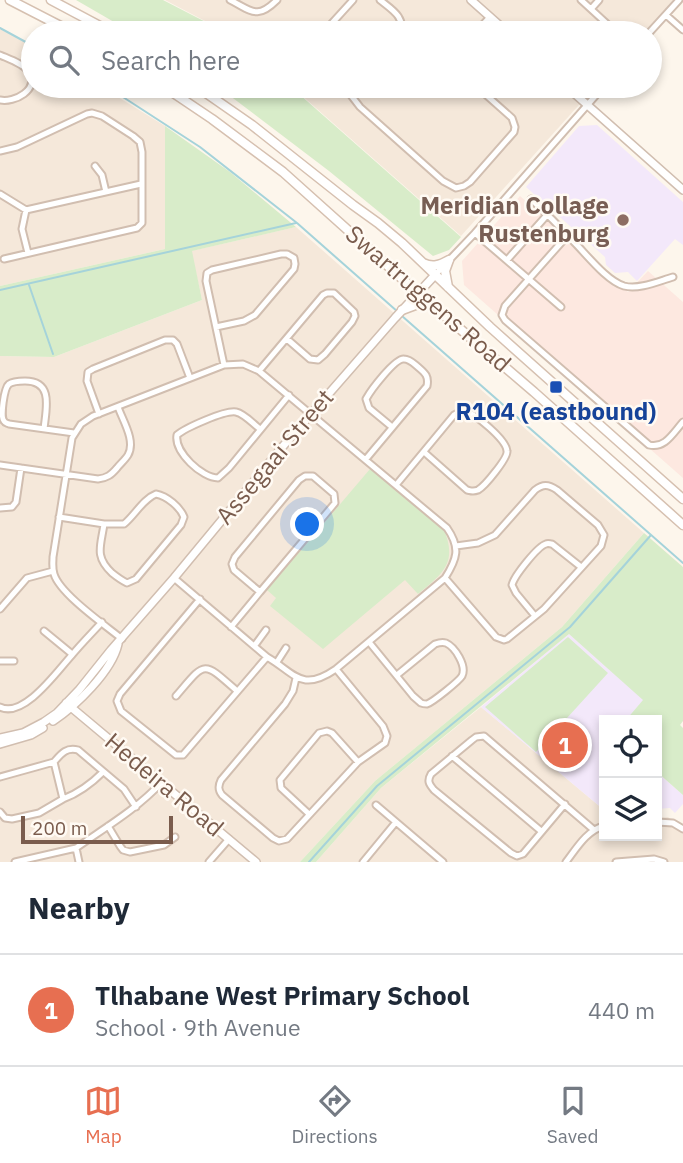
<!DOCTYPE html>
<html lang="en">
<head>
<meta charset="utf-8">
<style>
	:root { --surface:#fff; --page:#f2f2f3; --text:#1f2937; --muted:#747a83; --line:#e0e1e3; --accent:#e76f51 }
	body { margin:0; font-family:"IBM Plex Sans",sans-serif; background:var(--page); color:var(--text) }
	.controls { position:absolute; right:21px; bottom:21px; display:grid; overflow:hidden; border-radius:0px; box-shadow:0 4px 10px #0003 }
	.controls button { width:63px; height:63px; display:grid; place-items:center; padding:0; border:0; border-bottom:2px solid var(--line); background:var(--surface); color:var(--text); font:35px sans-serif }
	.scale { position:absolute; left:21px; bottom:18px; width:152px; box-sizing:border-box; padding-left:7px; border:4px solid #7a5c4d; border-top:0; font-size:19px; line-height:24px; white-space:nowrap; color:#7a5c4d; -webkit-text-stroke:5px #fffaf3; paint-order:stroke }
	.you { position:absolute; left:308px; top:525px; width:24px; height:24px; margin:-18px; border:5px solid #fff; border-radius:50%; background:#1a73e8; box-shadow:0 0 0 10px #1a73e833 }
	.badge { display:grid; place-items:center; width:46px; height:46px; border-radius:50%; background:var(--accent); color:#fff; font-size:23px; font-weight:700 }
	.pin { position:absolute; translate:-50% -50%; border:4px solid #fff; box-shadow:0 2px 7px #0006 }
	.list { margin:0; padding:0; list-style:none }
	h2 { display:flex; justify-content:space-between; align-items:center; height:91px; margin:0; padding:0 28px; font-size:30px }
	h2 small { font-size:23px; font-weight:400; color:var(--muted) }
	.list li { display:grid; grid-template-columns:46px 1fr auto; gap:21px; align-items:center; box-sizing:border-box; height:112px; padding:0 28px; border-top:2px solid var(--line) }
	.list b { display:block; font-size:26px; white-space:nowrap }
	.list p { margin:0; font-size:23px; white-space:nowrap; color:var(--muted) }
	.list em { font-size:23px; font-style:normal; color:var(--muted) }
	.icon { flex:none; width:38px; height:38px; fill:none; stroke:currentColor; stroke-width:2; stroke-linecap:round; stroke-linejoin:round }
	.map { position:relative; flex:none; width:683px; height:862px; overflow:hidden }
	.search { position:absolute; background:var(--surface); box-shadow:0 4px 10px #0003; left:21px; right:21px; top:21px; height:77px; display:flex; align-items:center; gap:18px; box-sizing:border-box; padding:0 24px; border-radius:38px; color:var(--muted); font-size:26px }
	.sheet { height:203px; background:var(--surface) }
	nav { display:flex; justify-content:space-around; align-items:center; box-sizing:border-box; height:98px; border-top:2px solid var(--line); background:var(--surface); font-size:19px; color:var(--muted) }
	nav a { display:grid; justify-items:center; gap:4px }
	nav .on { color:var(--accent) }
	.map>svg:first-child { display:block }
	.residential { fill:#f5e8da }
	.commercial { fill:#fde8e0 }
	.education { fill:#f3e8fa }
	.green { fill:#d8ecc9 }
	.lines { fill:none; stroke-linecap:round; stroke-linejoin:round }
	.stream { stroke:#a5d3da; stroke-width:2 }
	.minor-casing { stroke:#d1beb0; stroke-width:9 }
	.tertiary-casing { stroke:#d1beb0; stroke-width:10 }
	.secondary-casing { stroke:#d6c0b0; stroke-width:11 }
	.minor { stroke:#fff; stroke-width:5 }
	.tertiary { stroke:#fff; stroke-width:7 }
	.secondary { stroke:#fff; stroke-width:8 }
	.education-dot { fill:#8d6e63; stroke:#fffaf3; stroke-width:2.5 }
	.transit-dot { fill:#1a4fb4; stroke:#fffaf3; stroke-width:2.5 }
	.labels { text-anchor:middle; stroke-width:5; stroke-linejoin:round; paint-order:stroke }
	.education-label { font-size:24px; font-weight:bold; fill:#785e54; stroke:#fffaf3; text-anchor:end }
	.street-label { font-size:24px; fill:#7a5c4d; stroke:#fffaf3 }
	.transit-label { font-size:24px; font-weight:bold; fill:#164399; stroke:#fffaf3 }
</style>
</head>
<body>
<div class="map">
<svg width="683" height="862" viewBox="0 0 683 862">
	<rect width="100%" height="100%" fill="#fdf6ec"/>
	<path class="residential" d="M165,0H224L233,4L237,0H673L643,33H228Z
		M0,29L33,46V86H100L165,126V249L0,286Z
		M291,86H596L461,236Z
		M296,227L644,533L562,627L375,781L300,862H0V356L54,357L202,300L191,251Z
		M481,707L604,810V836H657V818L668,817L683,830V862H316L381,788Z"/>
	<path class="commercial" d="M520,196L628,292L648,271L683,302V478L464,285L462,261Z"/>
	<path class="education" d="M597,125L683,202V245L675,239L637,281L628,272L615,273L606,265L605,257L526,187L579,126Z
		M569,634L644,700L626,720H604V810L481,707Z
		M657,772L683,795V804L675,813L670,808L657,809Z"/>
	<path class="green" d="M76,0H163L227,33H133Z
		M217,86H290L461,237L449,250L433,256L329,171Z
		M165,126L230,172L296,227L192,251L202,300L54,357L0,356V286L165,249Z
		M370,469L444,530C458,563 442,574 418,594L405,580L323,649L270,606L276,598L267,590Z
		M644,533L683,567V721L680,725L683,728V795L657,772V720H626L643,700L569,634L381,788L316,862H300L375,781L562,627Z
		M568,637L608,673L536,752L485,707Z"/>
	<g class="lines">
		<path class="stream" d="M0,28L33,46
			M106,86L200,147L297,223L398,312
			M29,285L53,354
			M0,290L296,223
			M402,316L683,563
			M309,862L377,786L570,627L651,535"/>
		<defs>
			<path id="minor" d="M230,0C252,11 257,20 277,0
				M380,0C391,9 407,18 399,33
				M581,0L617,33
				M591,9L599,0
				M666,15L683,30
				M323,33L353,0
				M475,33L490,17
				M649,33L679,0
				M0,55C9,59 24,64 29,72C40,90 14,103 0,100
				M352,86L350,94L360,107L443,181L456,188L464,186L470,182L514,132L515,127L512,118L476,86
				M424,90L428,86
				M0,151L17,147L87,114L92,113L102,116L133,136L140,142L142,152V223L137,228L4,259
				M95,166L102,175L106,192
				M0,194L26,210L141,184
				M531,199C546,213 560,227 574,242C587,255 607,281 624,286C639,290 659,281 673,277
				M26,210L22,229L28,253
				M475,233L561,307
				M568,235L505,306L502,315L505,320L649,445C665,449 673,433 683,422
				M507,260L547,215
				M435,275L475,233L604,86
				M216,327L244,321L255,315L294,269L295,264L294,258L287,254H281L212,270L207,273L206,281L224,365
				M259,371L323,295L327,293H334L354,312L355,316L352,322L325,354L318,360L310,359L287,339
				M99,414L87,381L88,372L93,369L165,340H173L177,344L190,378
				M44,429C46,409 54,381 25,381C20,381 13,381 9,384C4,388 0,417 4,421C5,423 7,423 9,424L74,433
				M260,429C253,424 245,414 236,412C225,410 185,428 177,435C174,452 202,478 218,478L229,468L289,395
				M366,459L427,386C429,376 425,373 418,367C414,364 410,359 404,359C395,358 371,390 366,399L369,408L392,427
				M0,465L98,479C107,478 111,475 117,468C120,464 125,460 128,455C136,441 123,421 118,407
				M396,485L454,415L464,410C475,414 506,439 507,451C508,458 485,486 478,490C473,492 472,491 467,490L424,452
				M0,508L12,507L16,502L21,468
				M59,517L104,524H124C135,515 143,499 156,494C167,496 180,507 184,517L181,525L136,579L127,583C121,580 117,577 112,573C94,556 101,546 104,524
				M445,578L496,637L504,640L507,639L544,609L601,546L604,535L598,525L557,490C548,484 543,484 535,490L495,535L478,543L456,546
				M200,599L120,694L117,701L121,711L176,755H183L267,657
				M0,609L27,578L53,571
				M535,616L516,593L512,585C514,576 538,546 546,544C548,543 550,544 552,544L581,567
				M231,627L260,592L234,570L232,564L235,557L299,480L305,476H313L334,494L335,503L260,592
				M44,631L72,654
				M122,639C105,625 60,594 54,574C52,568 53,562 53,557L72,438L81,424L93,416L224,365L243,364L259,371L447,528C461,548 457,559 445,578L336,669C301,693 295,673 267,657L174,578
				M369,642L413,696L421,703C423,704 425,704 427,704C433,702 459,681 462,676C467,666 455,647 446,643C442,642 438,643 435,644L397,675
				M255,645L266,630
				M0,661H14
				M277,662L286,648
				M296,678L293,691L285,704L221,780C218,786 218,790 222,795L273,838L279,841L287,839L358,762L385,743L387,736L383,726L336,669
				M176,696C206,661 202,660 237,691
				M0,707C24,719 58,670 72,655C81,644 92,633 102,622
				M452,756L541,831
				M54,762C61,754 66,747 78,750L124,789L136,807
				M54,762L63,799C79,793 91,784 103,772
				M0,777L54,762
				M565,804L523,854L517,856L511,853L434,790C429,784 427,781 431,774L472,740L476,737L484,736L594,830
				M376,805L443,862
				M0,812L5,818L12,819L39,813L63,799
				M309,814L281,788L280,780L319,733L327,731L332,733L358,762
				M657,822L673,823L683,829
				M108,826L120,846L123,850L130,852L164,845L175,837
				M15,862L76,848
				M79,862L76,848C106,827 137,809 162,782
				M209,862L229,839
				M363,862L396,822
				M566,862C576,849 587,830 604,826
				M616,862L654,859L664,862"/>
			<path id="tertiary" d="M471,0L508,33
				M566,86L683,190
				M66,703L256,862
				M53,721C76,706 112,671 118,644
				M0,738L23,733L44,722L57,713L79,690L111,650L174,578L284,445L395,318L435,275
				M0,744L31,735L43,728"/>
			<path id="secondary" d="M10,0L74,33
				M51,0L113,33
				M163,86L212,119L283,172L418,293L534,392L683,525
				M196,86L252,125L353,205L378,223L402,243L490,327L683,499
				M423,263C433,268 440,265 449,260
				M448,287L445,271L449,260
				M402,310L418,304L432,305"/>
		</defs>
		<use href="#minor" class="minor-casing"/>
		<use href="#tertiary" class="tertiary-casing"/>
		<use href="#secondary" class="secondary-casing"/>
		<use href="#minor" class="minor"/>
		<use href="#tertiary" class="tertiary"/>
		<use href="#secondary" class="secondary"/>
	</g>
	<circle class="education-dot" cx="623" cy="220" r="7"/>
	<rect class="transit-dot" x="549" y="380" width="14" height="14" rx="3.5"/>
	<g class="labels">
		<g class="education-label">
			<text x="609" y="214">Meridian Collage<tspan x="609" dy="28">Rustenburg</tspan></text>
		</g>
		<g class="street-label">
			<text transform="translate(428 299) rotate(41)" y="8">Swartruggens Road</text>
			<text transform="translate(275 457) rotate(-50)" y="8">Assegaai Street</text>
			<text transform="translate(164 785) rotate(40)" y="8">Hedeira Road</text>
		</g>
		<g class="transit-label">
			<text x="556" y="420">R104 (eastbound)</text>
		</g>
	</g>
</svg>
<div class="controls">
<button><svg class="icon" aria-label="locate" viewBox="0 0 24 24"><circle cx="12" cy="12" r="6"/><path d="M12 2v4M12 18v4M2 12h4M18 12h4"/></svg></button>
<button><svg class="icon" aria-label="layers" viewBox="0 0 24 24"><path d="M12 4l9 5-9 5-9-5zM3 14l9 5 9-5"/></svg></button>
</div>
<div class="scale">200 m</div>
<div class="you"></div>
<div class="pin badge" style="left:565px;top:745px">1</div>
<div class="search"><svg class="icon" aria-label="search" viewBox="0 0 24 24"><circle cx="10" cy="10" r="6"/><path d="M15 15l6 6"/></svg>Search here</div>
</div>
<section class="sheet">
<h2>Nearby<small></small></h2>
<ul class="list">
<li><span class="badge">1</span><div><b>Tlhabane West Primary School</b><p>School · 9th Avenue</p></div><em>440 m</em></li>
</ul>
</section>
<nav>
<a class="on"><svg class="icon" aria-label="map" viewBox="0 0 24 24"><path d="M3 6l6-2 6 2 6-2v14l-6 2-6-2-6 2zM9 4v14M15 6v14"/></svg>Map</a>
<a><svg class="icon" aria-label="directions" viewBox="0 0 24 24"><path d="M12 3l9 9-9 9-9-9zM9 14v-3h6M13 9l2 2-2 2"/></svg>Directions</a>
<a><svg class="icon" aria-label="saved" viewBox="0 0 24 24"><path d="M7 4h10v16l-5-4-5 4z"/></svg>Saved</a>
</nav>
</body>
</html>
